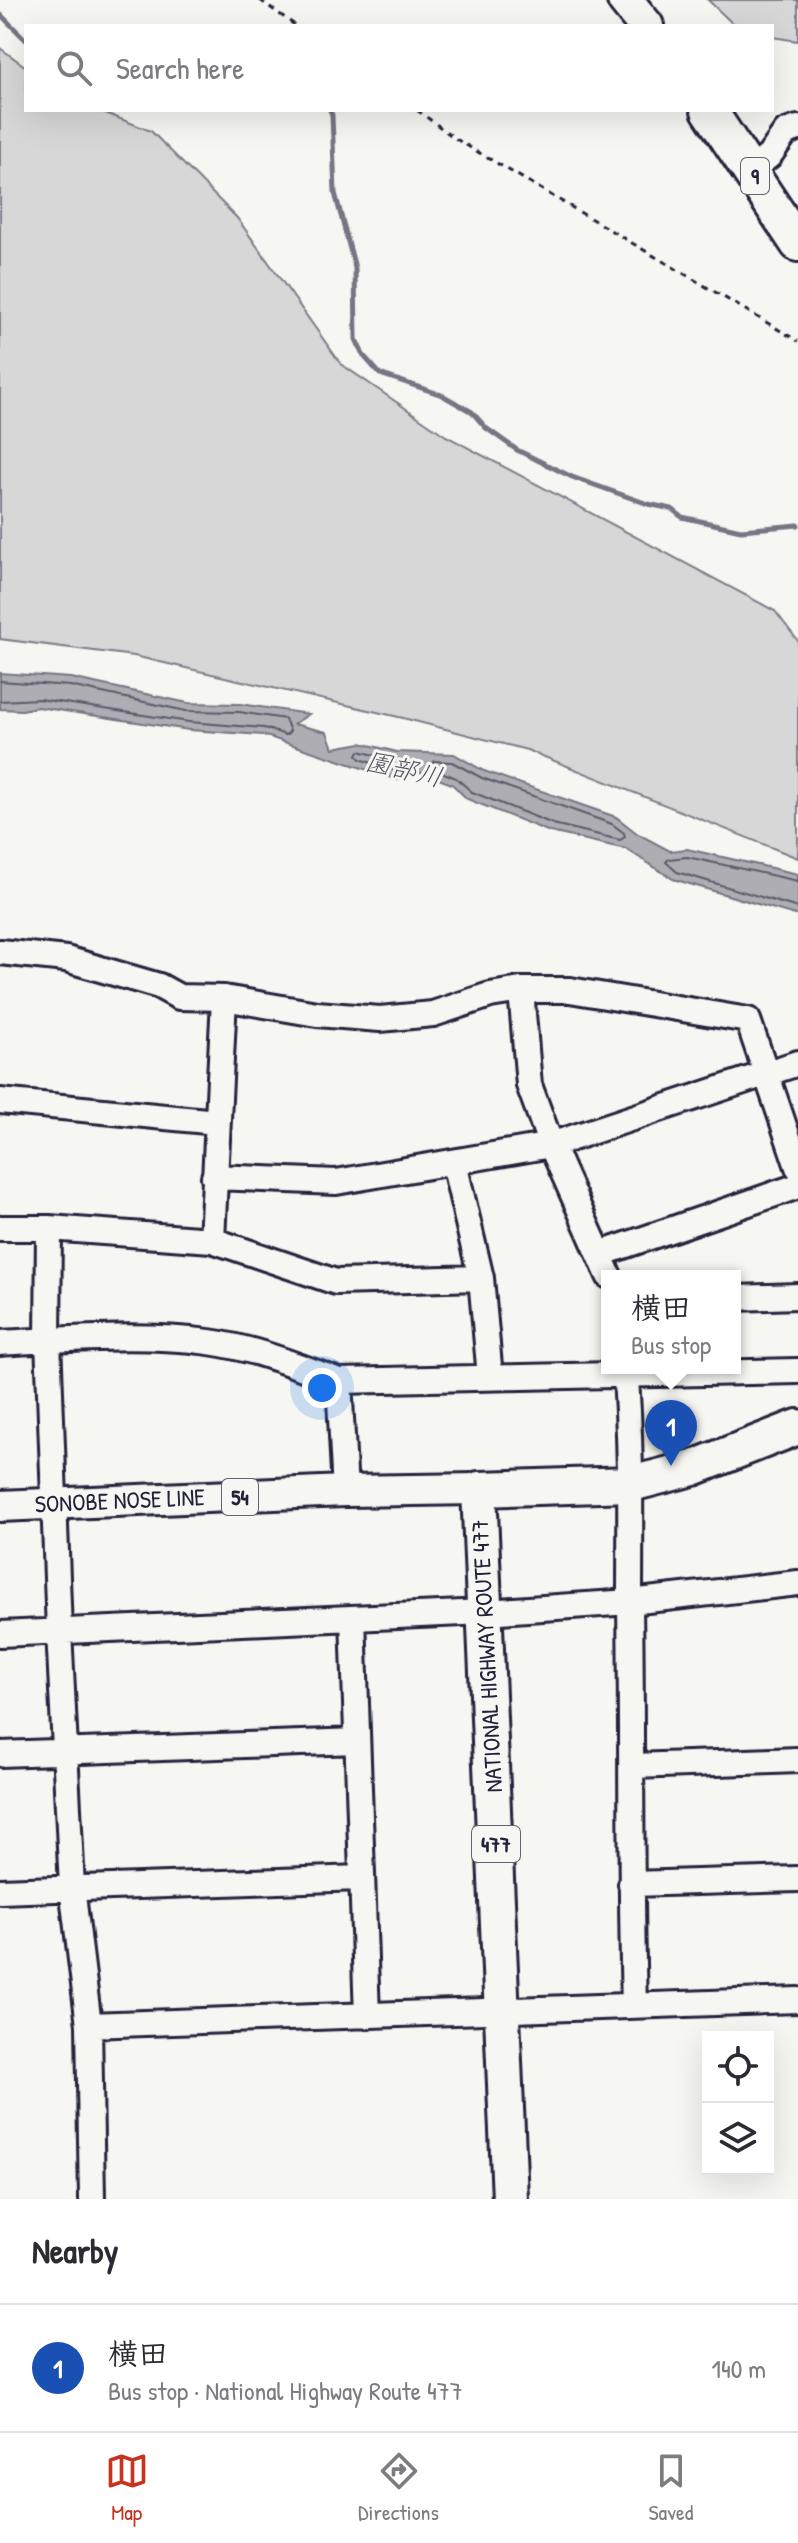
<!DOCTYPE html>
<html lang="en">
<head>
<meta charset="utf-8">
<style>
	:root { --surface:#fff; --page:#f2f2f3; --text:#2b2b33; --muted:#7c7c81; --line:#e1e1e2; --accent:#c8321e }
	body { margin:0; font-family:"Patrick Hand","Klee One",sans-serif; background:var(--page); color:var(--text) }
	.controls { position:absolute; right:24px; bottom:24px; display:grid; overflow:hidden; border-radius:0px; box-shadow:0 8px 32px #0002 }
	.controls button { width:72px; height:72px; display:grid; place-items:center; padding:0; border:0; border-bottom:2px solid var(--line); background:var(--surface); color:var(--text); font:40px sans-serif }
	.you { position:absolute; left:322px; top:1388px; width:28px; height:28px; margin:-20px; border:6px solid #fff; border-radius:50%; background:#1a73e8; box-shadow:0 0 0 12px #1a73e833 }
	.badge { display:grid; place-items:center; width:52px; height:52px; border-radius:50%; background:var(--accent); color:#fff; font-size:26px; font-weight:700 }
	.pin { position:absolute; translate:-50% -66px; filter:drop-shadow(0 2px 4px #0008) }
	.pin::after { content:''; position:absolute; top:42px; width:28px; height:24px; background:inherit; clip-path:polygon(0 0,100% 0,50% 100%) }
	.popup { position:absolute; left:601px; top:1270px; width:140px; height:104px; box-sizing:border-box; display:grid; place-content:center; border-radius:0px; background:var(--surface); filter:drop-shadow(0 2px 6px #0005); font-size:26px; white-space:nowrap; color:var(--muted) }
	.popup b { font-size:30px; color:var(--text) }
	.popup::after { content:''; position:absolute; left:50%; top:100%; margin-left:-16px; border:16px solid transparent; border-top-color:var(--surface) }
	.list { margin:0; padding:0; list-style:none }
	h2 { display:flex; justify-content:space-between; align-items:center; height:104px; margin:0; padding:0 32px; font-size:34px }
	h2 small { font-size:26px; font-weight:400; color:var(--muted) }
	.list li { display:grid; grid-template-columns:52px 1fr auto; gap:24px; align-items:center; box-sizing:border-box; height:128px; padding:0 32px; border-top:2px solid var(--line) }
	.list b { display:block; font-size:30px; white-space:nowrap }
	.list p { margin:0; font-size:26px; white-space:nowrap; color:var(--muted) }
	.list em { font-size:26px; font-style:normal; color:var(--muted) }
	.icon { flex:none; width:44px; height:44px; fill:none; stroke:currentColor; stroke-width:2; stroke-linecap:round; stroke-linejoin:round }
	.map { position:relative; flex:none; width:798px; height:2199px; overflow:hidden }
	.search { position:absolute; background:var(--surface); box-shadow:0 8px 32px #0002; left:24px; right:24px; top:24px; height:88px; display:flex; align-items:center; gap:20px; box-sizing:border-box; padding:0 28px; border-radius:0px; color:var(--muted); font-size:30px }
	.sheet { height:232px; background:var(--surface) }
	nav { display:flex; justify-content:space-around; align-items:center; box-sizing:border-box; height:112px; border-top:2px solid var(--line); background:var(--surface); font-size:22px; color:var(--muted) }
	nav a { display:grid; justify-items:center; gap:4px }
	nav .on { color:var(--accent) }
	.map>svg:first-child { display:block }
	.green { fill:#d7d7d7; stroke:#7c7c89; stroke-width:2 }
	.water { fill:#adadb3; stroke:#757583; stroke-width:2 }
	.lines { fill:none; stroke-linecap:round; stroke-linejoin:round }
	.shore { stroke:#5a5a6b; stroke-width:2 }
	.stream { stroke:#757583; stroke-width:5 }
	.minor-casing { stroke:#22223b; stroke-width:30 }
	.major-casing { stroke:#22223b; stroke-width:36 }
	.highway-casing { stroke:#22223b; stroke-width:40 }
	.path { stroke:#22223b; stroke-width:3; stroke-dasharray:6 6; stroke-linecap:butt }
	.minor { stroke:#f6f6f2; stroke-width:24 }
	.major { stroke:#f6f6f2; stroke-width:30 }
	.highway { stroke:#f6f6f2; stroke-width:34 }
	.labels { text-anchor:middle; stroke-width:6; stroke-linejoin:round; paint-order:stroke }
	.shield { fill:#f6f6f2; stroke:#626272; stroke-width:2 }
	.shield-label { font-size:22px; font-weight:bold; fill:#22223b }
	.street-label { font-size:24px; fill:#22223b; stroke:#f6f6f2 }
	.water-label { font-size:26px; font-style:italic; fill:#535365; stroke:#f6f6f2 }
</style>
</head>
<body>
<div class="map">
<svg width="798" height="2199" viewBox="0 0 798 2199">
	<rect width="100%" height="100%" fill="#f6f6f2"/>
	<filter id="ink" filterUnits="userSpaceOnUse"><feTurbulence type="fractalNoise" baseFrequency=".0125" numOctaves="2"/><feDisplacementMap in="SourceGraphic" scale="16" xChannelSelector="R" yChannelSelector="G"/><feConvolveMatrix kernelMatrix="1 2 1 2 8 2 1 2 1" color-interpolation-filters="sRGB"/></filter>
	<g filter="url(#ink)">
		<path class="green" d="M708,0H798V41L772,37V26H735Z
			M0,48L26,67V110H98L151,131L237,218L341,364L446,436L775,611L798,641V858L527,750L403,718L134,656L0,639Z"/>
		<path class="water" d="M0,673L71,678L188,703L240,704L309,714L294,724L327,732L333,748L361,743L397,752L454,754L484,771L616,817L638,834L670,851L687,849L798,874V916L673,879L626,849L550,832L467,799L452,784L417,771L404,774L398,780L263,735L189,730L38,707L22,710L0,709Z"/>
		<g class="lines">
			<path class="shore" d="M0,681L70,686L186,711L239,712L285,719L290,731L286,735L264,728L189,722L39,699L0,701
				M359,751L398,761L401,766L394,770L360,759L357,755Z
				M434,761L452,762L482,778L612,824L624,833L625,837L620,840L553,824L472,792L456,778L432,768L431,764Z
				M798,881L687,857L669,859L666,862L677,872L798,908"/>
			<path class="stream" d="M0,14L26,40
				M330,110L332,115L335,193L355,268L356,339L363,355L380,374L442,395L472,412L486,428L517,450L572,477L648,504L672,509L682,517L741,530L798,525"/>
			<defs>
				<path id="minor" d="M751,170L769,156L786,132L798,128
					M0,952L66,959L159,986L179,997L224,998L317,1014L380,1019L433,1014L490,995L521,990H570L748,1020L798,1167
					M521,990L529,1085L551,1145L609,1276
					M0,1101L217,1122
					M454,1163L481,1278L490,1377
					M214,1177L336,1182L551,1145L798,1063
					M0,1228H49L212,1240L336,1282L481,1278
					M49,1228L48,1340L59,1631L72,1887L89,2025L92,2199
					M212,1240L224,998
					M600,1254L798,1186
					M735,1298L798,1296
					M0,1343C69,1339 141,1333 209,1342C254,1348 297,1366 339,1381L798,1371
					M625,1368C632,1447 630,1526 630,1604C632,1738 630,1871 634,2005
					M339,1381L345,1491
					M353,1618L367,2016
					M0,1634L485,1612L630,1602L798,1583
					M0,1754L357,1741
					M633,1766L798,1760
					M631,1884L798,1879
					M0,1891L360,1878
					M89,2025L798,2000"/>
				<g id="major">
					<path id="s1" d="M0,1506L345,1491L479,1489"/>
				</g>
				<path id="highway" d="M625,0L646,26
					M709,110L798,244
					M510,2199L479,1489L631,1484L693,1468L798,1427"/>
			</defs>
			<use href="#minor" class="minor-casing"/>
			<use href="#major" class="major-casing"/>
			<use href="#highway" class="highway-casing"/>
			<path class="path" d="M260,0L296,26
				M417,110L456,139L798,341"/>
			<use href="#minor" class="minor"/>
			<use href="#major" class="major"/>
			<use href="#highway" class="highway"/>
		</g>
	</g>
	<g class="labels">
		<g class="shield">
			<rect x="741" y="158" width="28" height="36" rx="6"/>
			<rect x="222" y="1479" width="36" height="36" rx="6"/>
			<rect x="472" y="1826" width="48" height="36" rx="6"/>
		</g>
		<g class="shield-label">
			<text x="755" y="184">9</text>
			<text x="240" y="1505">54</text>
			<text x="496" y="1852">477</text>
		</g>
		<g class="street-label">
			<text dy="8" stroke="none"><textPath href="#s1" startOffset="120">SONOBE NOSE LINE</textPath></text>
			<text transform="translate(487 1656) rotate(-93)" y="8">NATIONAL HIGHWAY ROUTE 477</text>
		</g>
		<g class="water-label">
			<text transform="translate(404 769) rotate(13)" y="9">園部川</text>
		</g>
	</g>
</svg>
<div class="controls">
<button><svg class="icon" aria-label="locate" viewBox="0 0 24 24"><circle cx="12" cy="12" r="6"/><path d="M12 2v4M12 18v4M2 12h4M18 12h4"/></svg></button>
<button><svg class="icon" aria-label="layers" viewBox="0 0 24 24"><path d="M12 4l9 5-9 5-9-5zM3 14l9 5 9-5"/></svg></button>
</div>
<div class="you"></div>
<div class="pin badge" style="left:671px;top:1466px;background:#1a4fb4">1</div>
<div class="popup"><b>横田</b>Bus stop</div>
<div class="search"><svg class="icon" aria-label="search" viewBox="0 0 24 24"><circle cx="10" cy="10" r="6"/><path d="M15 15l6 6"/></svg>Search here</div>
</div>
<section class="sheet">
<h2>Nearby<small></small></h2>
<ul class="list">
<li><span class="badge" style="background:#1a4fb4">1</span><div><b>横田</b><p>Bus stop · National Highway Route 477</p></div><em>140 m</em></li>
</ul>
</section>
<nav>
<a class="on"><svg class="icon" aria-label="map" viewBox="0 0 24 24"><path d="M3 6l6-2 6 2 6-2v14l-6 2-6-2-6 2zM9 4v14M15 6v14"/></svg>Map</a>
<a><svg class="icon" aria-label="directions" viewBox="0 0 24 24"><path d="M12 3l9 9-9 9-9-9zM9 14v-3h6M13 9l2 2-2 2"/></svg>Directions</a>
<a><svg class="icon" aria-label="saved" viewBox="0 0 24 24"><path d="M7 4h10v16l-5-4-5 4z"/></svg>Saved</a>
</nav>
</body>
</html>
